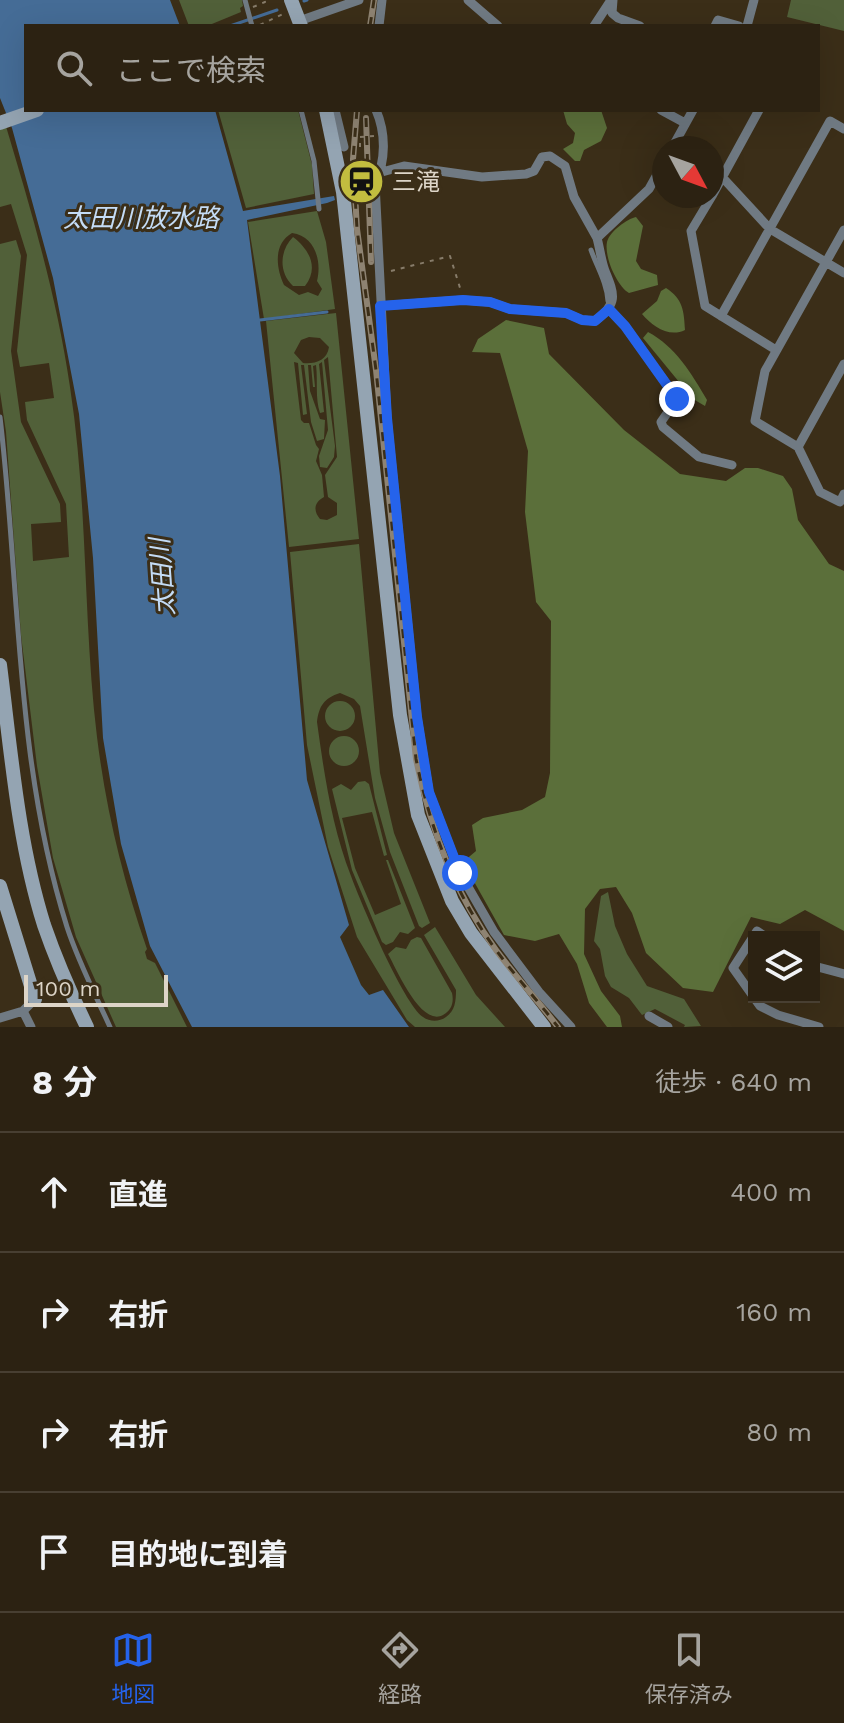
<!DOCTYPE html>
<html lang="ja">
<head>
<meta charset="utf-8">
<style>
	:root { --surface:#2c2212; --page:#342a1b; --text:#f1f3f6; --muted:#a6a49f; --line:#483f32; --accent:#2563eb }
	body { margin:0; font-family:"Work Sans","Noto Sans JP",sans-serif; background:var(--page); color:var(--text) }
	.controls { position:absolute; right:24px; bottom:24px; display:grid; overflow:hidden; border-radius:0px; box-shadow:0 8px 32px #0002 }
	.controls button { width:72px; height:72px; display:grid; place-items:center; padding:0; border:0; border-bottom:2px solid var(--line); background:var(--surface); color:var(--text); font:40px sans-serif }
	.compass { position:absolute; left:652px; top:136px; width:72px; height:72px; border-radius:50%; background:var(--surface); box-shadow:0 8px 32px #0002; rotate:131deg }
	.scale { position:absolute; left:24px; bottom:20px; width:144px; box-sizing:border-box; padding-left:8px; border:4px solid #ddd5c8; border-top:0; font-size:22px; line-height:28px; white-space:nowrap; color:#ddd5c8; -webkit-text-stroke:6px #3b2e18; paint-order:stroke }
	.stop { position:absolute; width:24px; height:24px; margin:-18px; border:6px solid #2563eb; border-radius:50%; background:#fff }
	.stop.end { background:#2563eb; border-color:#fff; box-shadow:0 2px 8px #0008 }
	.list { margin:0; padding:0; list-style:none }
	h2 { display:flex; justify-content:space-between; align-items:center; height:104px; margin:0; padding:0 32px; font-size:34px }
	h2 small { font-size:26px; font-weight:400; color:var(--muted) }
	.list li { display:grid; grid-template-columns:52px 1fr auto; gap:24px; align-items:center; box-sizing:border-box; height:120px; padding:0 32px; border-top:2px solid var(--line) }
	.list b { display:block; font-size:30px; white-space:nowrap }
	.list em { font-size:26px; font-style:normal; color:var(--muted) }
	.icon { flex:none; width:44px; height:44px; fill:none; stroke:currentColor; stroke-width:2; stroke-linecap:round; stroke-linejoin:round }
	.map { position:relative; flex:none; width:844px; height:1027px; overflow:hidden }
	.search { position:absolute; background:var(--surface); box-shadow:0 8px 32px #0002; left:24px; right:24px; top:24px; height:88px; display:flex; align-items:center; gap:20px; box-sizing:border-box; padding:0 28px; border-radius:0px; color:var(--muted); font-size:30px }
	.sheet { height:584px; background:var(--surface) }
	nav { display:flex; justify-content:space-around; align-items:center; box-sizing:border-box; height:112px; border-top:2px solid var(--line); background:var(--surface); font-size:22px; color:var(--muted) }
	nav a { display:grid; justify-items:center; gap:4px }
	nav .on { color:var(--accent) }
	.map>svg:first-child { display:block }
	.green { fill:#516039; fill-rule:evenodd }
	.forest { fill:#5b6f3a }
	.water { fill:#456c96 }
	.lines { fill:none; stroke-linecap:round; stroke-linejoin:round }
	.stream { stroke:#456c96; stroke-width:3 }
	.path { stroke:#877c6a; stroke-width:2; stroke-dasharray:4 6; stroke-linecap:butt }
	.lane { stroke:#707a83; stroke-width:5 }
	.street { stroke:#707a83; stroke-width:9 }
	.secondary { stroke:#94a4b2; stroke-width:14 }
	.rail-casing { stroke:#8e8372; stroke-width:6 }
	.rail { stroke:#3b2e18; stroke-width:3; stroke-dasharray:9; stroke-linecap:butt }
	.route { stroke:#2563eb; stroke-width:10 }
	.labels { text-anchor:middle; stroke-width:6; stroke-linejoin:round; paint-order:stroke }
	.poi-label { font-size:24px; fill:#ddd5c8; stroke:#3b2e18; text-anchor:start }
	.water-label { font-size:26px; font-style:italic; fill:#c4dcf6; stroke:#3b2e18 }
</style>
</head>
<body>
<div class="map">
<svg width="844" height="1027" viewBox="0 0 844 1027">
	<rect width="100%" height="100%" fill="#3b2e18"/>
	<path class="green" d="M179,0H242L243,6L240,8L241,12L207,26H189Z
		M791,0H844V31L787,17Z
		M218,110H298L312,165L314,194L246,208Z
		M5,123C31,210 57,297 70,387C88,503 83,621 97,737C106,810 123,880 147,949L145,952L147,959L155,963L187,1027H116L76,937L53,858L37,766L21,635L6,432L0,392V244L16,240L21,256L11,351L21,422L60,504L61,522L31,524L33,561L69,557L66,504L27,420L25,402L54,398L49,363L20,367L17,351L27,255L11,204L0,207V125Z
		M317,211L326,242L335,309L264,319L248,222ZM292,233C315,236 322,261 317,281L322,289L318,296L308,292L299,295L284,285C276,268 273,244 292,233Z
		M293,237C310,250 319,268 305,286H293C278,272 280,250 293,237Z
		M336,313L359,539L289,547L266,321ZM309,337L320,338L329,347C327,361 315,364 303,363L294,353L301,340ZM328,357L337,457L325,475L328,497L337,503V515L327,520L320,519C313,511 314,502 324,497L322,475L316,461L319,449L316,445L309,423H304L301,420L294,362L298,363L303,415L307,414L301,365H304L311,422L317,441L324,439L325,420L320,419L310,391L308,365H311L313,387H315L313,366L316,365C318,382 315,398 320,413L324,412L319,364L322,362L328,430L319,456L320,467L327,468L334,457L335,446L324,360Z
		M359,544L380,773L394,833L430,923L422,928L419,926L390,852L375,798L360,706L354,699L340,693C324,698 319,706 317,722C324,773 332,828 351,876C361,903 403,1003 423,1017C430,1022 439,1022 446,1017C455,1011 456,1001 456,990L424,935L435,927L476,995L505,1027H415L407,1020L357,937L328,847L307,745L290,552Z
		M325 716a15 15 0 1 1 30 0a15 15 0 1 1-30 0Z
		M329 751a15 15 0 1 1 30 0a15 15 0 1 1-30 0Z
		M365,781L369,784L387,855L384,856L372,812L342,818L355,868L375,915L401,904L386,860H388L415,928L408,934L400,932L393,942L386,945L382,942L352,870L332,789L341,784L351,790L358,782Z
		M608,892L615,926L627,954L647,986L684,999L701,1026L684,1027L685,1025L655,1009L642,1015L629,998L611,987L605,976L600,949L594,941L601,896Z
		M417,937L421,938L452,993C454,1002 452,1010 443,1015C421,1027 397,970 388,954L396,947L406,949L411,940Z"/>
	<path class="forest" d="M563,110H601L607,128L601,141L584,150L580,161H575L563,149L573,143L575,133L567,124Z
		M636,217L643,226L636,261L641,269L657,275L658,285L629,293C617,286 604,257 607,242C610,231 627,219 636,217Z
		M666,288C683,299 684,311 685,330C669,338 652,326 642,314L657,301L661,291Z
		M506,320L544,328L549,354L624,430L680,474L726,481L745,468H758L783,476L792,489L798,520L829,564L844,571V931L805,910L780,924L751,917L713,992L683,988L646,953L632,913L616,887L600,889L585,909L584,954L601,991L620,1016L622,1027H607L589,1003L577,964L559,934L535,941L504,935L463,862L476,851L472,825L483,818L522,810L545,797L550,773L551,621L536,602L525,512L528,451L500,353L472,352L478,339Z
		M648,332C675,346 692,374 707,400L705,406L693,399L643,338Z"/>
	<path class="water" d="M0,0H170L180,26H26V110H215L243,211L334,196L335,200L327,203L247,220L280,476L307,780L349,925L340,937L361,985L369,995L383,990L409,1027H192L150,946L121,844L103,738L93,558L79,414L53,278L12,128L0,98Z"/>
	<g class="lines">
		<path class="stream" d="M304,1L307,0
			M230,26L277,10
			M260,320L327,312"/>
		<path class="path" d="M253,7L265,2L264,0
			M260,25L283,14
			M360,147V137L374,136
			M391,271L450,256L461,291"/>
		<path class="lane" d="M245,0L252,26
			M301,110L314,161L319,209
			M591,250C597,267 607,283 608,301
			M0,417C20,587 15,762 67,927C78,961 95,994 110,1027"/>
		<path class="street" d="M468,0L498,26
			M613,0L612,13L618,18L640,26
			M302,24L299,21L359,0
			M379,26L382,0
			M594,26L611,0
			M715,26L718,20L739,26
			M747,26L754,0
			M335,110L344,147
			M376,110C386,133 386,161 375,183L387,418L417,717L429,792L460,873L494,932L539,992L571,1027
			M661,110L685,123
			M672,148L693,110
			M382,172L404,166L482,177L526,174L534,171L542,157L550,156L565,166L574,197L597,238
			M723,178L770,229L844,273
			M712,196L691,231L705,306L776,350
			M712,196L759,110
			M844,230L765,371L755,421L798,447L820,492L840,502L844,494
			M380,306L463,300L490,302L510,309L566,313L582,320L595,321C618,304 615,295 605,271C601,260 600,249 597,238L649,189L664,162
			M609,309L625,326L677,399L661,422L663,427L699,457L732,465
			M721,316L830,121L844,129
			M798,447L844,364
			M766,937L757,931L733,968L760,1006L778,1015L819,1027
			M814,966L844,974
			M23,1011L31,1027
			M649,1016L668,1027
			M0,1018L23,1011L35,999"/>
		<path class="secondary" d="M291,0L301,26
			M326,110L343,192L400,715L418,815L452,901L471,933L544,1027
			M0,123L37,110
			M0,665C11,752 18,842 44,925C56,960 71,994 87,1027
			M0,886L35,999"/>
		<defs>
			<path id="rail" d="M370,26L374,0
				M357,110L353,159L357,229L376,370L416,759C430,828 454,893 496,950C516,977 538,1001 558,1027
				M366,118L371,262"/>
		</defs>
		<use href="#rail" class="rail-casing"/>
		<use href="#rail" class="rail"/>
	</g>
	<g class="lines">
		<path class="route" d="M460,873L429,792L417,717L387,418L380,306L463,300L490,302L510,309L566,313L582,320L595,321L609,309L625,326L677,399"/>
	</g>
	<defs>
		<symbol id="station-disc" viewBox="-11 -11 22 22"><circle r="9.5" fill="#c2bd3f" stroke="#3b2e18"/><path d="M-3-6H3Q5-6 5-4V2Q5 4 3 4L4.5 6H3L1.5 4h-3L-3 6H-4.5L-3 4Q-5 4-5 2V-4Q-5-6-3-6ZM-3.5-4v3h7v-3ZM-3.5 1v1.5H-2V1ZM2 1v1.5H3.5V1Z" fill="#111"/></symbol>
	</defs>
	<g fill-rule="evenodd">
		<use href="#station-disc" x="336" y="156" width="51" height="51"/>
	</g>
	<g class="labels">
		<g class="poi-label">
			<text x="392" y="190">三滝</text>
		</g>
		<g class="water-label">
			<text x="141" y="227">太田川放水路</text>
			<text transform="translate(162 577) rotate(-94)" y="9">太田川</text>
		</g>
	</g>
</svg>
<div class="controls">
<button><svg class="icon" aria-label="layers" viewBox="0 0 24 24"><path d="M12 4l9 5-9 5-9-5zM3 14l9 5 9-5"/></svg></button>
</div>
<svg class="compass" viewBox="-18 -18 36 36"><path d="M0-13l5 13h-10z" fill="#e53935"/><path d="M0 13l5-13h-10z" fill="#a6a49f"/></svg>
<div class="scale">100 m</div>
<div class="stop" style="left:460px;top:873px"></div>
<div class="stop end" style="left:677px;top:399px"></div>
<div class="search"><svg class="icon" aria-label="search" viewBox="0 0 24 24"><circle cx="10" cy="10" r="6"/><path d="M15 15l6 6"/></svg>ここで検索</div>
</div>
<section class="sheet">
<h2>8 分<small>徒歩 · 640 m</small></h2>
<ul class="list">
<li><svg class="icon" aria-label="ahead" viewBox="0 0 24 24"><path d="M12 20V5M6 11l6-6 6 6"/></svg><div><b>直進</b></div><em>400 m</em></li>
<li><svg class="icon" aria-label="right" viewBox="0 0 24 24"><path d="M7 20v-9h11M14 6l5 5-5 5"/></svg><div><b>右折</b></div><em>160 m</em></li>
<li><svg class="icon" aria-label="right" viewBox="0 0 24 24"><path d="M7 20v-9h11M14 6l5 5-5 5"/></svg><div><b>右折</b></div><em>80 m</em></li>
<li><svg class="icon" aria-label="arrive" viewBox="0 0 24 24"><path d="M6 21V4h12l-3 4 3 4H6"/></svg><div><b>目的地に到着</b></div></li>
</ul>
</section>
<nav>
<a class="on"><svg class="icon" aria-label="map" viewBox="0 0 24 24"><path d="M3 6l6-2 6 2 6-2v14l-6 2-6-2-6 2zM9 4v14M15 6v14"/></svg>地図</a>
<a><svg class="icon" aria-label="directions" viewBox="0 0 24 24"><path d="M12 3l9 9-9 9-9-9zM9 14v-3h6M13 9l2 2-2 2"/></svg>経路</a>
<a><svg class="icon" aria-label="saved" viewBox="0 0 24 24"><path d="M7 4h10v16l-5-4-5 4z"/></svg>保存済み</a>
</nav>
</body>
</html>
